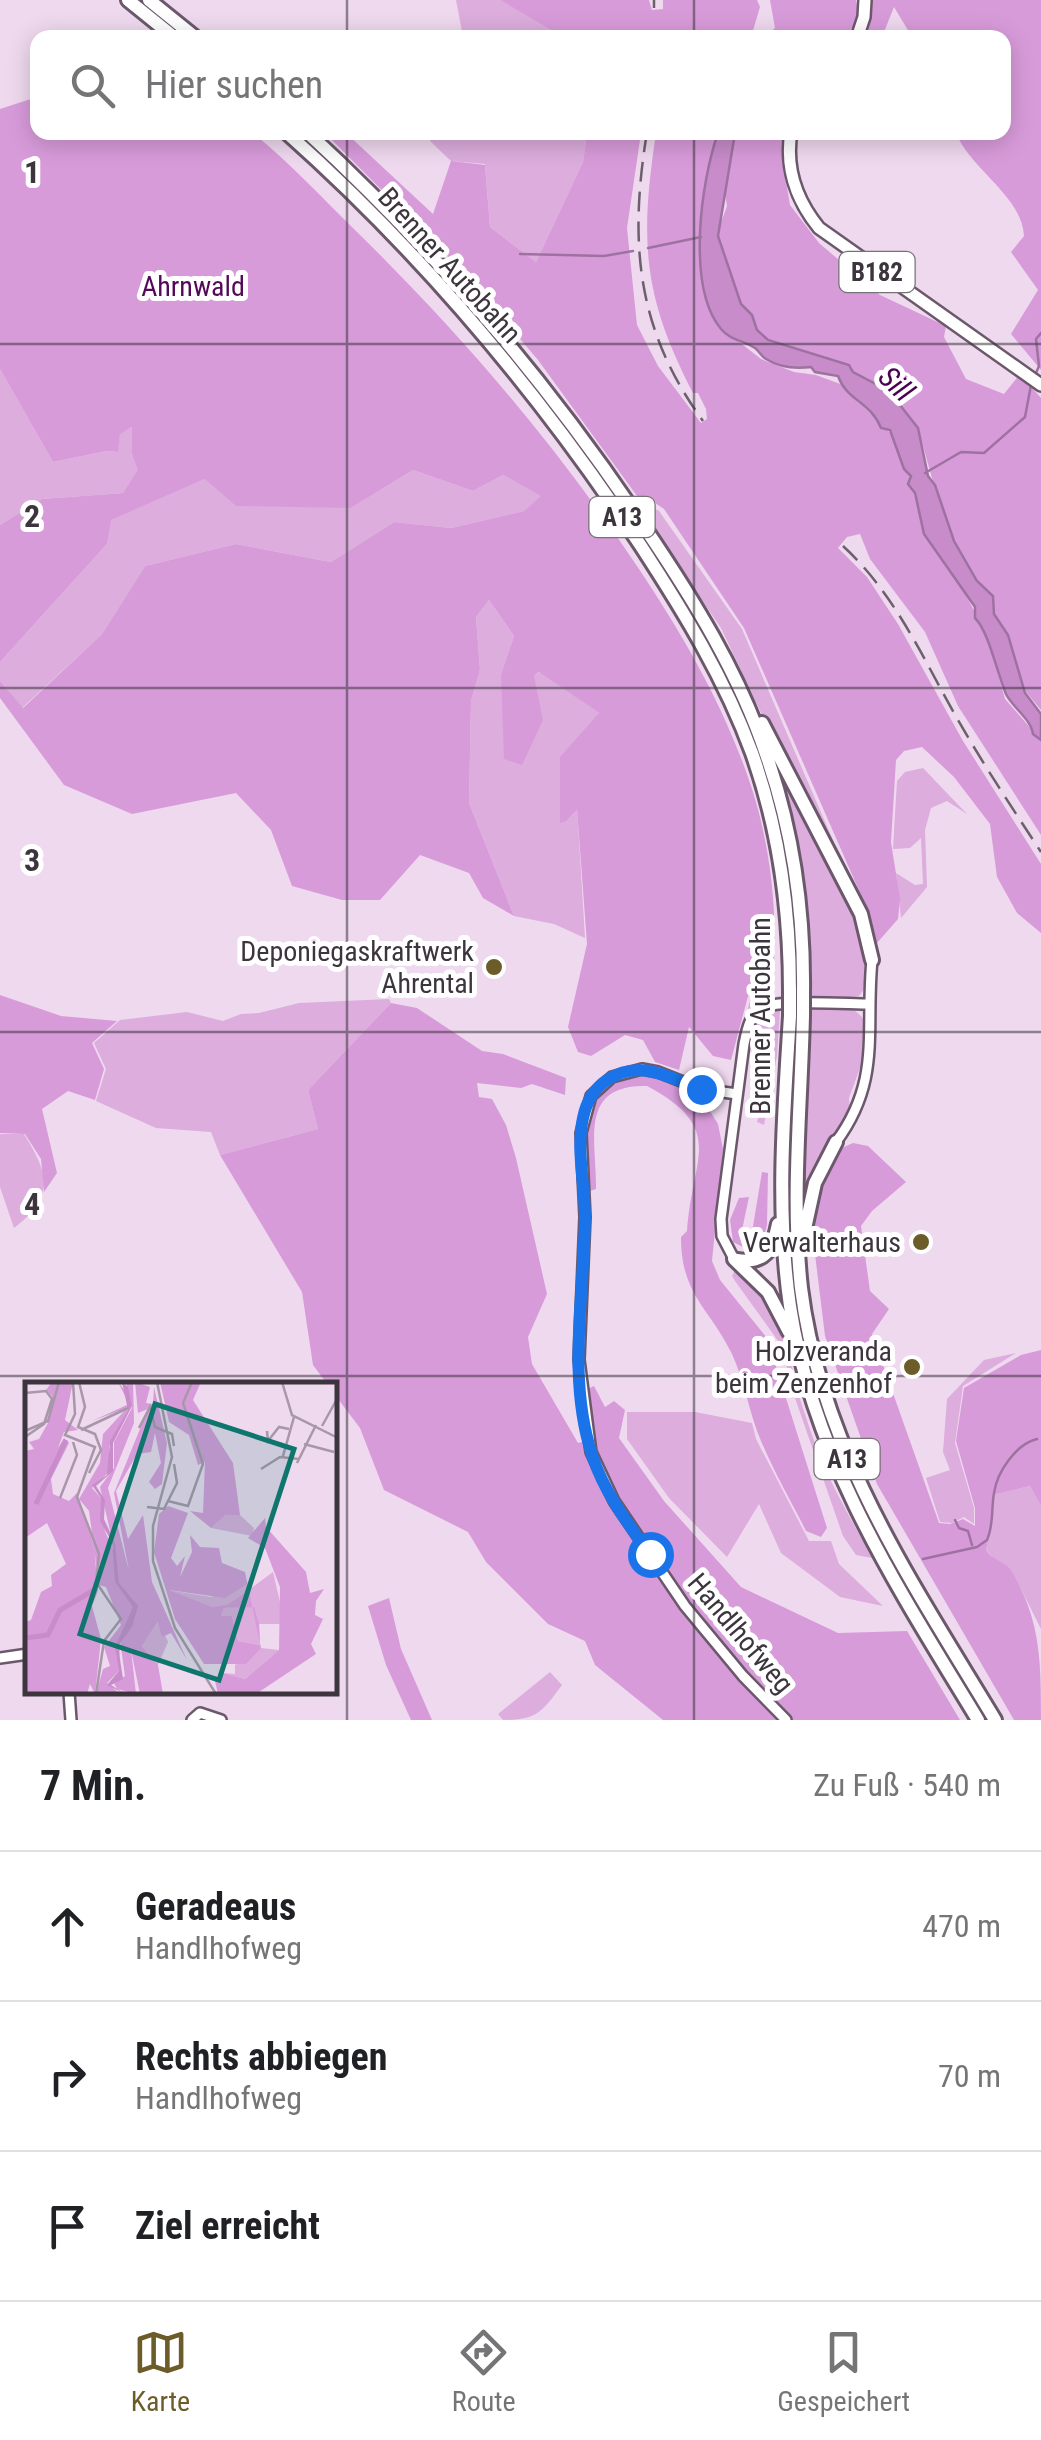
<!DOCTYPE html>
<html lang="de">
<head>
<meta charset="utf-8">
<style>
	:root { --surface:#fff; --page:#f6f6f6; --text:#202124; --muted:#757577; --line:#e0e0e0; --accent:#6c5c2a }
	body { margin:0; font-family:"Roboto Condensed",sans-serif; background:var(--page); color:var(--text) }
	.stop { position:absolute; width:30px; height:30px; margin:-22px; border:8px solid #1a73e8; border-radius:50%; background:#fff }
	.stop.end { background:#1a73e8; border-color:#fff; box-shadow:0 2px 10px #0008 }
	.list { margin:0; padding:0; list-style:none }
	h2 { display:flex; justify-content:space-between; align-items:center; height:130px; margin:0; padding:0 40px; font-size:42px }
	h2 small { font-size:32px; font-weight:400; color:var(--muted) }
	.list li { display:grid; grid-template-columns:65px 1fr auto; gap:30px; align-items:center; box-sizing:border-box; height:150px; padding:0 40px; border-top:2px solid var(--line) }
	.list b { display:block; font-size:38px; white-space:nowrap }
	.list p { margin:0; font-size:32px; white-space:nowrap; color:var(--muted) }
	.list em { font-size:32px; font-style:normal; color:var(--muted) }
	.icon { flex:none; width:55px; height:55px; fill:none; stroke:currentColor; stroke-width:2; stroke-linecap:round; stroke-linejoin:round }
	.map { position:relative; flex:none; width:1041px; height:1720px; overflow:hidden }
	.search { position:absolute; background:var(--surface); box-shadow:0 5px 25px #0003; left:30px; right:30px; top:30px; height:110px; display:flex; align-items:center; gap:25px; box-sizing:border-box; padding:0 35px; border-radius:20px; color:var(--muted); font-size:38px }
	.sheet { height:580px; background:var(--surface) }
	nav { display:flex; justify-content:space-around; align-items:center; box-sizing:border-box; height:140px; border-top:2px solid var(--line); background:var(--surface); font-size:28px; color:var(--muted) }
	nav a { display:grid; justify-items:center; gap:5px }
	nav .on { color:var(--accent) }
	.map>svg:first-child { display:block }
	.green { fill:#dcaddd }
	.forest { fill:#d89bda }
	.water { fill:#c88cca; stroke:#9e72a0; stroke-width:2.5 }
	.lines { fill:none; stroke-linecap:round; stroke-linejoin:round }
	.stream { stroke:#9e72a0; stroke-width:2.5 }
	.minor-casing { stroke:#6b596b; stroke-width:14 }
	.major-casing { stroke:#6b596b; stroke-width:16 }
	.highway-casing { stroke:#6b596b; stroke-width:18 }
	.minor { stroke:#fff; stroke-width:9 }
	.major { stroke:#fff; stroke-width:11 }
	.highway { stroke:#fff; stroke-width:12 }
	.rail { stroke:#6c606c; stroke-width:2.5; stroke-dasharray:20 10; stroke-linecap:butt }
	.highway-bridge-casing { stroke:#6b596b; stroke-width:18; stroke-linecap:butt }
	.highway-bridge { stroke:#fff; stroke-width:12 }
	.route { stroke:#1a73e8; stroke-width:12 }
	.grid { fill:none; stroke:#3d353d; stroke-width:2.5; stroke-opacity:0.55 }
	.poi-dot { fill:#6c5c2a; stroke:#fff; stroke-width:4 }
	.labels { text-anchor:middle; stroke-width:10; stroke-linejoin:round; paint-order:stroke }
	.shield { fill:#fff; stroke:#777277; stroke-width:2.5 }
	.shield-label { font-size:25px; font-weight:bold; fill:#3d353d }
	.street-label { font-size:28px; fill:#3d353d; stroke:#fff }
	.park-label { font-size:28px; fill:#550859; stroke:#fff }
	.poi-label { font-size:28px; fill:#3d353d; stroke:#fff; text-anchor:end }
	.water-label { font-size:30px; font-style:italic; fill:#4c0050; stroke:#fff }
	.inset-river { fill:none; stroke:#c88cca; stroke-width:5 }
	.inset-road { fill:none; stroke:#a897a8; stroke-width:2.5 }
	.view { fill:#0f766e; fill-opacity:0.15; stroke:#0f766e; stroke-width:5 }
	.inset-edge { fill:none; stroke:#3d353d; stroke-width:5 }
	.grid-label { font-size:32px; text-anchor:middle; font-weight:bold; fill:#3d353d; stroke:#fff; stroke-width:10; stroke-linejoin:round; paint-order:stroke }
</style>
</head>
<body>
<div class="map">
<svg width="1041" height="1720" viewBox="0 0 1041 1720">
	<rect width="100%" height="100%" fill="#efd9ef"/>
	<path class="green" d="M456,0H500L565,37H463Z
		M437,133H587L583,162L536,262L490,227L485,164L451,161L430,141Z
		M0,369L53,462L107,451L117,452L120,433L133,427L132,454L139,470L123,493L42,499L0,525Z
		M413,470L473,491L503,475L542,496L524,511L451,528L394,522L331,562L236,544L145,566L102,634L22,708L0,681V662L107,544L110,520L205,479L351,508Z
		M645,503L659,511L742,629L872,931L874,947L865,965V988L859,996L810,1001L809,965L768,744L771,734L721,628L638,507Z
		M489,600L514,636L501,674L534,676L540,672L599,713L577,807L585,938L554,924L514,916L469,803L471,701L480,670L476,617Z
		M923,768L967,814L947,801L931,808L925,830L927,887L901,918L896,873L915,885L923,884L921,838L910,848L893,849L897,781L905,772Z
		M754,987L775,997L781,996L777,1056L764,1125L757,1122L762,1105L755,1101L757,1077L767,1076L769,1049L750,1046L748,1038L740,1036Z
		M389,999L391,1003L308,1090L318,1129L220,1155L211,1132L156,1128L96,1101L106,1069L94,1043L120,1020L187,1012L223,1021L241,1014L259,1013L299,1003Z
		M811,1008L853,1009L862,1017L865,1026V1054L849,1098L850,1116L811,1182L802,1181Z
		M0,1134H24C50,1175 54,1198 14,1228L0,1187Z
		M735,1270C779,1282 789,1358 799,1396C805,1415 812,1435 819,1455C834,1491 854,1524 872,1558L856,1555L843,1536L795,1398L781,1345L735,1281L732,1276Z
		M1016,1353L963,1386L955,1443L974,1508V1524L964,1517L952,1523L940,1522L926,1478L950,1470L943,1452L947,1399L984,1360Z
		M627,1412H695L752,1423L756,1439L809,1541H831L839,1564L883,1606L840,1597L781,1553L759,1504L727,1557L669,1498L627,1439Z
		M1030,1486L1041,1506V1629L1020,1587L986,1550L993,1520V1495Z
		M550,1672L562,1685C542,1712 537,1720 503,1720L498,1714Z"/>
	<path class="forest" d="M500,0H649L652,10L663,9V0H757L760,7L751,37L565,38Z
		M770,0H856L859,17L846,37L764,38L775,28Z
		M870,0H1041V370L1011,334L1038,290L1011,252L1024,236C1022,196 971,170 956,133L1004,132V38L912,37L894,7L882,37L863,38Z
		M37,97L38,132L253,133C290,163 323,199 357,232C463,336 557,446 639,569C685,638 728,713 753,792C772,853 779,924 772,987L751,985L731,1060L713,1056L689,1027L679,1070L655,1062L643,1040L625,1035L591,1056L578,1052L568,1027L587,944L577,809L566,821L560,823V757L599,713L539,672L534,676L543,720L522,765L504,759L501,674L514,636L489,600L476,617L480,670L471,701L469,803L514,916L483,898L469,873L420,855L380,900H342L292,886L271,830L236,793L132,814L64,785L0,698V681L23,708L102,634L145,566L236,544L331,562L394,522L451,528L524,511L541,496L503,475L473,491L413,470L351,508L236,506L205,479L111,520L107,544L0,662V525L42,499L123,493L138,470L132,454V427L120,434L118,452L107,451L53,462L0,369V109Z
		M325,133H346L433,214L451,161L485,165L490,227L536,262L583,162L587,133H641L627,228L637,325L658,366L701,423L707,419L706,409L698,393H693C642,295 640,240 656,133H720L706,183L738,341L761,359L794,372L816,375L843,385L895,438L903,452L916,501L988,637L1005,699L1041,740V835L958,706L925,632L870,559L860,534L847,537L838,548L867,577L898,624L963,741L1041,864V933L1017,913L997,877L990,824L954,777L922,747L904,751L896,760L891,842L900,899L898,919L877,943L868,911L744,628L664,509L652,501L640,500L538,360L465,274Z
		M732,133H784L782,158L790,205L819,243L880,295L946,326L944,337L966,379L1004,394L1020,374L1041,398V710L1017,681L947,533L919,431L876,388L769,345L732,306L718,231L727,206L723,181Z
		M0,995L61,1016L117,1021L92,1043L104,1069L95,1100L68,1091L42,1109L57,1173L44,1192L41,1159L25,1134L0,1133Z
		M391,1003L417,1008L482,1051L503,1054L566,1078L565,1095L532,1084L521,1088L477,1083L479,1097L492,1099L506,1125L516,1158L547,1294L528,1337L532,1364L578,1443L590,1440L592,1412L586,1390L594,1386L605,1407L614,1401L625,1410L619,1438L664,1501L741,1587L838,1633L907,1631L960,1720H663L595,1665L585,1641L548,1624L486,1562L468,1532L384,1490L360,1428L335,1395V1385H328L313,1365L302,1292L220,1155L318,1129L308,1090Z
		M642,1074L656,1077L692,1094L705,1103L718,1124L723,1149L712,1261L720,1280L767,1338L827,1528L821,1537L806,1531C791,1501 774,1472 761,1441C749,1413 745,1382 732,1354C709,1307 681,1295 681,1237L687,1231C692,1156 727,1129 647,1086C577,1084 597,1143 596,1189L587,1192C585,1136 574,1087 642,1074Z
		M853,1143L868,1146L906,1182L872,1211L861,1226L870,1291L889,1309L872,1334L939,1523L950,1524L963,1519L975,1526V1508L956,1441L964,1388L1021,1355L1041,1350V1506L1030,1486L993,1495V1520L986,1550C992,1560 1003,1560 1010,1569C1041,1619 1041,1661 1041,1720H1014L877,1484L825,1336L815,1254L813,1193L835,1151Z
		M762,1172L768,1173L767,1225L761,1248L753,1252L733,1242L730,1220L739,1198L749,1197L742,1230L752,1232Z
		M389,1598L401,1649L432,1720H411L386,1665L368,1606Z"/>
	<path class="water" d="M718,133H735L718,236L741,304L752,315L757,330L768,340L849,365L853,372L889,391L918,428L928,476L935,485L954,541L977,581L993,596L994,614L1008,635L1025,693L1041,714V740L1033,734C1031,719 1013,708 1006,694C997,673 989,632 975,618V607L924,534L915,493L908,484L911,476L904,469L890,430L881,428C870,401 847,401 838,376L815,372L811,367C796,369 779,367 766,359C761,356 759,351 755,348C743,340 731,341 721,329C686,287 701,181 718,133Z"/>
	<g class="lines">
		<path class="stream" d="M648,248L701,237
			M520,254L604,256L633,251
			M1036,373L1039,366L1036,339L1041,333
			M925,473L961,452L984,453L1025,417L1031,385
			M955,1520L959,1528L968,1531L972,1545
			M923,1559L977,1547L987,1540C994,1524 991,1510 994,1493C997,1472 1016,1444 1037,1439"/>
		<defs>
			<path id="minor" d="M737,1094L701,1089L658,1072L642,1069L612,1077L591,1096L581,1133L585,1217L579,1360L591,1452L614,1501L685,1606L743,1676L786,1720
				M836,1142C882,1080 865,1031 872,960
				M734,1259L722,1236L721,1219L744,1044C747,1030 749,1016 762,1008C779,999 847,1004 870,1004
				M0,1658L28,1654
				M69,1692L71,1720
				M192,1720L200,1713L221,1720"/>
			<path id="major" d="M857,38L864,17L865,0
				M791,132C785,168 797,201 819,228L1041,385"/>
			<path id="highway" d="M128,0L175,38
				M149,0L196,38
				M286,132C422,253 541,395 641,546C684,612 725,679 752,753C779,829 790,910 790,991
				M307,132C435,250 549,384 645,528C693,599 739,673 766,754C793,831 804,911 803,992
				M762,723L861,914L872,960
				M803,1015C801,1106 791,1197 801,1288C821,1450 913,1584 995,1720
				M790,1016C784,1112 776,1210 790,1306C813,1459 899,1590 978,1720
				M803,1238L815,1183L836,1142
				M734,1259L768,1292L789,1332
				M737,1260C765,1264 773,1250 778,1224"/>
		</defs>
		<use href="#minor" class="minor-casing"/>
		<use href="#major" class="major-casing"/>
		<use href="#highway" class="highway-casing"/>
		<use href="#minor" class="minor"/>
		<use href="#major" class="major"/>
		<use href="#highway" class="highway"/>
		<path class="rail" d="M654,0V8
			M647,132C629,242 636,329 703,421
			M843,546C894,593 921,654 954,713C981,761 1011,806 1041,852"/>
		<defs>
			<path id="highway-bridge" d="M790,991V1016
				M803,1015V992"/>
		</defs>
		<use href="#highway-bridge" class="highway-bridge-casing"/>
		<use href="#highway-bridge" class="highway-bridge"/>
	</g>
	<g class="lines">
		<path class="route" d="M650,1554C628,1524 604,1492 592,1455C567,1378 584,1296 585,1218C585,1186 576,1150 583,1118C586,1103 594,1089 607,1080C639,1058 669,1078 701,1089"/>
	</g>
	<path class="grid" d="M347,0V38M694,0V38M347,132V1720M694,132V1720M0,344H1041M0,688H1041M0,1032H1041M0,1376H1041"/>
	<g class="poi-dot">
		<circle cx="494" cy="967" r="10"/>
		<circle cx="921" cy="1242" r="10"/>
		<circle cx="912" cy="1367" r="10"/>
	</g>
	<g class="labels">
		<g class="shield">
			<rect x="839.5" y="252" width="75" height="40" rx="8"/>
			<rect x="589.5" y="497" width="65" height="40" rx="8"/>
			<rect x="814.5" y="1439" width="65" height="40" rx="8"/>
		</g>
		<g class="shield-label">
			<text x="877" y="281">B182</text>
			<text x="622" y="526">A13</text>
			<text x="847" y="1468">A13</text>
		</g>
		<g class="street-label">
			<text transform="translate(450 265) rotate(48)" y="10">Brenner Autobahn</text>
			<text transform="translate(760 1016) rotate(-90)" y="10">Brenner Autobahn</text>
			<text transform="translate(741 1633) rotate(50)" y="10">Handlhofweg</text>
		</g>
		<g class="park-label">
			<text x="193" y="296">Ahrnwald</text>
		</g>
		<g class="poi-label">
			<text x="474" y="961">Deponiegaskraftwerk<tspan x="474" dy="32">Ahrental</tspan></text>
			<text x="901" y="1252">Verwalterhaus</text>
			<text x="892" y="1361">Holzveranda<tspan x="892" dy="32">beim Zenzenhof</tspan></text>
		</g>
		<g class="water-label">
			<text transform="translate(896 384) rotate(44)" y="10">Sill</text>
		</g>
	</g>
	<g transform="translate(25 1382)">
		<rect width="312" height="312" fill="#efd9ef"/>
		<path d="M201,133H215L229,146L227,154L186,146ZM248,190L258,233L255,242H234L235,263L213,259L207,234L195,235L199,226L230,224L188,225L143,208L186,215L222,202L225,207ZM134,239L143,260L133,283L117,264ZM236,266L254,268L220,297L198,291L210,292V283Z" fill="#dcaddd"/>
		<path d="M27,0H48L40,38L53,48L39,50L33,66L39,56L44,61L26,97L28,112L44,119L52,111L69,164L73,209L67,224L76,257L70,312L65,302L62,312H0V240L6,238L16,210L27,204L26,193L41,182L22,141L0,156V69L9,67L4,60L14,57L23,41L27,14L21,8ZM93,0L102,11L105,19L103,28L84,64V90L67,106L76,116L80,149L91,175L75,105L89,86V60L107,26L101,0H108L109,41L83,106L104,189L89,111L123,27L113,31L110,0L125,5L121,21L128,22L129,5L142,61L137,102L130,107L124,100L136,81L130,51L126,70L112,72L91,109L103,157L118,133L127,200L162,278L146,251L137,255L133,240L117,264L133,283L138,312H115L106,268L111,312L92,307L89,301L100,294L95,259L94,289L82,301L95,312H71L78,287L85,284L79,265L96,243L81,205L74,203L64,129L54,117L75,81L78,52L102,26L67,39L104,22ZM135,0H176L168,18L208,81L215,133H201L186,146L165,129L178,131L180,80L173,83L164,53L144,40ZM143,124L163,131L146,176L152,184L160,174L155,195L167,170L165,153L175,165L194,166L197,181L220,190L236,266L221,282H179L150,237L129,170L134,132ZM222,202L225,208L202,223L188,225L144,208L200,216ZM229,225L234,242L235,263L213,259L207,234H196L199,226ZM240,136L241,145L281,190L285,211L299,207L291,219L290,233L298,237L286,262L291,272L231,312H193L190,299L198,291L220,297L254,268L255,205L240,166L223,156Z" fill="#d89bda" fill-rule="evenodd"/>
		<path d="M97,0L103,5L107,24L88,61V89L71,104L80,118L79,137L90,161L94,201L113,224L107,245L93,264L98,297L86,303L100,312L82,303L94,289L90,265L108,225L90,200L87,160L75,139L76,116L67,103L82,93L85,59L103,28Z" fill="#c88cca"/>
		<path class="inset-river" d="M11,122L41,58M0,256L23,253L35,228L69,208"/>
		<path class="inset-road" d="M48,0L50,32L40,53L70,65L52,115L74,172L71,200L96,237L79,259L71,312M54,0L60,25L53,45L70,52L76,68L64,91M132,0L147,75L128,144V179L150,246L191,312M257,0L267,33L313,56M0,11L21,9L27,17L19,42L0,55M297,44L312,17M114,46L125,25L130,45L147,52L149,64M56,48L103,26M0,49L23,39L34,0M242,49L243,59L254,45L264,47M279,62L309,70M258,74L269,35M272,81L291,43M236,87L255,75L274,77M35,116L52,73L48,60M143,119L163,124L178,82L158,21L167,0M122,125L139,127L152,101L149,82"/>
		<path class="view" d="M130,22L269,67L194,298L55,252Z"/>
		<rect width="312" height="312" class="inset-edge"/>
	</g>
	<g class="grid-label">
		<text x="32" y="183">1</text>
		<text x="32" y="527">2</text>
		<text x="32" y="871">3</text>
		<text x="32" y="1215">4</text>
	</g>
</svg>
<div class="stop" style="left:650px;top:1554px"></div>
<div class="stop end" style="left:701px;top:1089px"></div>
<div class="search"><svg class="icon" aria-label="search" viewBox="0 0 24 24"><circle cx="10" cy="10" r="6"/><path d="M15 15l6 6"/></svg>Hier suchen</div>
</div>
<section class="sheet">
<h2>7 Min.<small>Zu Fuß · 540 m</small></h2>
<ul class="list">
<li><svg class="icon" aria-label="ahead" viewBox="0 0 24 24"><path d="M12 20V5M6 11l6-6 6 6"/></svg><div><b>Geradeaus</b><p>Handlhofweg</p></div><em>470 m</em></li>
<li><svg class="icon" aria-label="right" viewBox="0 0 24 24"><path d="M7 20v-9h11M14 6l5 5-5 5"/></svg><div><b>Rechts abbiegen</b><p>Handlhofweg</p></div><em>70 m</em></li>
<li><svg class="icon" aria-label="arrive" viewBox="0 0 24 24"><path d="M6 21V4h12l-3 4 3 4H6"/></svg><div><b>Ziel erreicht</b></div></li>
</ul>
</section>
<nav>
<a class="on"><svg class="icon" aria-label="map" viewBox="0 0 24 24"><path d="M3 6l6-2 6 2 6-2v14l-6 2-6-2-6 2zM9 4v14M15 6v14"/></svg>Karte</a>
<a><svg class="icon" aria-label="directions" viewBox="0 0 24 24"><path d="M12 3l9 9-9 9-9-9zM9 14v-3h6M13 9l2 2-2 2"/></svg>Route</a>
<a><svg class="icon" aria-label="saved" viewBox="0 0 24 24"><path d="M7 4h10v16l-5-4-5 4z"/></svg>Gespeichert</a>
</nav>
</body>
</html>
